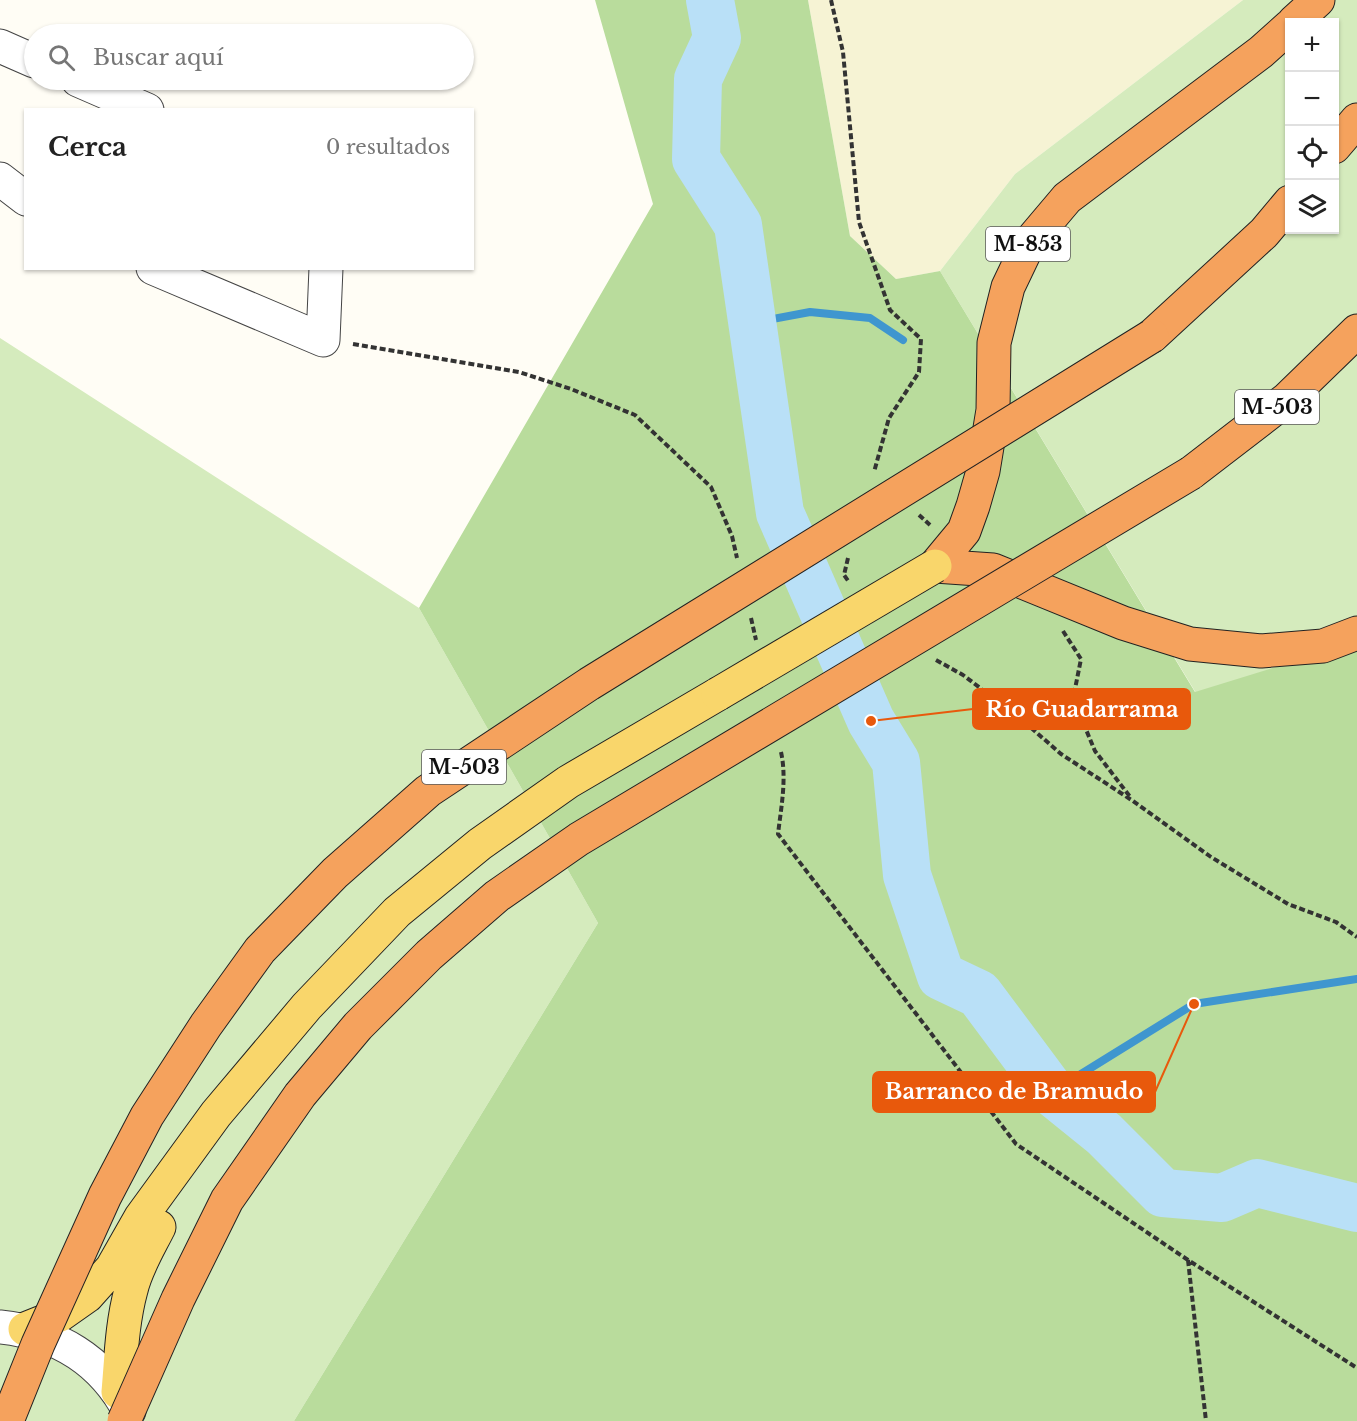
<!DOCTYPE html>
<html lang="es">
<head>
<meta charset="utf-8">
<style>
	:root { --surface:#fff; --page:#f6f6f6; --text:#222; --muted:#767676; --line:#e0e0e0 }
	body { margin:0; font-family:"Libre Baskerville",serif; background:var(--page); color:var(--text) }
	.controls { position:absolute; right:18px; top:18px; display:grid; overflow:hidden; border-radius:0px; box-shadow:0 2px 4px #0004 }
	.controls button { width:54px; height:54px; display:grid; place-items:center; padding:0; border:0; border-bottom:2px solid var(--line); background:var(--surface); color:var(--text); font:30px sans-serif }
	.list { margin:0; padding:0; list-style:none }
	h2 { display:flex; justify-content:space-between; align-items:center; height:78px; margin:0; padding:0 24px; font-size:26px }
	h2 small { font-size:20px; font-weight:400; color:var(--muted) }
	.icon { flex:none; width:33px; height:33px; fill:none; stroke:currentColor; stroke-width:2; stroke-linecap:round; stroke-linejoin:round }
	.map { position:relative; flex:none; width:1357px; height:1421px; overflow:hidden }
	.search { position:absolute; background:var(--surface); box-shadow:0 2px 4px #0004; left:24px; top:24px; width:450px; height:66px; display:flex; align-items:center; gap:15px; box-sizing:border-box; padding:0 21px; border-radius:33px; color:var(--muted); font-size:22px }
	.panel { position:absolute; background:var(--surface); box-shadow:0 2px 4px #0004; left:24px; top:108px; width:450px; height:162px; border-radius:0px }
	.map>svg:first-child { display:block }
	.farmland { fill:#f6f3d4 }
	.green { fill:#d5ebbd; fill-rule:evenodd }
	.forest { fill:#b9dc9c }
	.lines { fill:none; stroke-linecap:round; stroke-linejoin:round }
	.stream { stroke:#3f96cf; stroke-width:8 }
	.river { stroke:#b9e0f7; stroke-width:48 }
	.minor-casing { stroke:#444; stroke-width:35 }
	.major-casing { stroke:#222; stroke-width:35 }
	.highway-casing { stroke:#222; stroke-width:35 }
	.path { stroke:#333; stroke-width:4; stroke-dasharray:6 3; stroke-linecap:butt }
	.minor { stroke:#fff; stroke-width:33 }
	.major { stroke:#f9d66b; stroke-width:33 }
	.highway { stroke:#f5a25d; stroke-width:33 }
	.major-bridge-casing { stroke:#222; stroke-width:35; stroke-linecap:butt }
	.highway-bridge-casing { stroke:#222; stroke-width:35; stroke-linecap:butt }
	.major-bridge { stroke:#f9d66b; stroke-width:33 }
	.highway-bridge { stroke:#f5a25d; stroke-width:33 }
	.labels { text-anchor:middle; stroke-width:6; stroke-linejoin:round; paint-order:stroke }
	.shield { fill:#fff; stroke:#585858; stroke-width:1.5 }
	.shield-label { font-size:20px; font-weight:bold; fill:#111 }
	.leader { fill:none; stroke:#e8590c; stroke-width:2 }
	.callout-dot { fill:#e8590c; stroke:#fff; stroke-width:2 }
	.callout { fill:#e8590c; stroke:#e8590c; stroke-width:2 }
	.callout-label { font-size:22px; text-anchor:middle; font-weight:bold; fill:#fff }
</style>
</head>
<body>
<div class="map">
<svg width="1357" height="1421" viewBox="0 0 1357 1421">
	<rect width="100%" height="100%" fill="#fffdf5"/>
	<path class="farmland" d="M808,0H1243L1015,174L940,271L896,279L850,236Z"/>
	<path class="green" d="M1243,0H1357V642L1196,693L940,271L1015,174ZM1290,22H1334V230H1290Z
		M0,338L419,608L598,923L294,1421H0Z"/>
	<path class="forest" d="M595,0H808L850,236L896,279L940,271L1195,692L1357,642V1421H294L598,923L419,608L653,204Z"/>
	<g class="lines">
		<path class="stream" d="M751,323L810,312L870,318L903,340
			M1052,1092L1194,1004L1357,979"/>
		<path class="river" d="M710,0L717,38L698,79L696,159L738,225L780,513L871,721L896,762L907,875L941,976L979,994L1052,1092L1104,1134L1163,1193L1222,1198L1257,1183L1357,1208"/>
		<defs>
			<path id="minor" d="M0,46L34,61
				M78,80L147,110
				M0,179L26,199
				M153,268L323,340L326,268
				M0,1327C57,1333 102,1360 129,1411"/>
			<path id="major" d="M25,1329L60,1315L87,1296L112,1268L141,1217L216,1114L307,1006L397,912L480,844L568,782L718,694
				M118,1392C121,1358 122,1323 131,1290C136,1268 149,1247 159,1227"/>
			<path id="highway" d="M1294,22L1318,0
				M1334,147L1357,120
				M1152,336L1264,233L1290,202
				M1191,473L1287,399L1357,331
				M935,566L964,531L973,506L983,471L993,410L994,343L1008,287L1029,243L1067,198L1261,52L1290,26
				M935,566L993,570L1123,623L1190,644L1261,651L1323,646L1357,633"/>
		</defs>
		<use href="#minor" class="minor-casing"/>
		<use href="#major" class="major-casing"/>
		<use href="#highway" class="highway-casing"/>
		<path class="path" d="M831,0L843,52L859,222L890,310L921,339L919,372L889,418L874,472
			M353,344L519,372L571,389L635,415L711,487L732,536L737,558
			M919,515L930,525
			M848,558L844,575L849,582
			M751,618L756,640
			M1063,631L1081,659L1075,689L1082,720L1095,751L1131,798
			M936,660L963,675L1021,719L1061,754L1133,801L1211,857L1288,904L1336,922L1357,937
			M1022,719C1051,715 1057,713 1074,689
			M781,752C787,779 781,808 778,834L1016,1144L1188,1260L1357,1368
			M1188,1260L1206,1421"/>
		<use href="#minor" class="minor"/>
		<use href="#major" class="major"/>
		<use href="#highway" class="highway"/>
		<defs>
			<path id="major-bridge" d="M718,694L935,566"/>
			<path id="highway-bridge" d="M7,1421L38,1344L105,1196L147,1116L206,1025L260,950L335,873L428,791L589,684L1152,336
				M124,1421L178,1299L227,1200L300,1095L358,1026L429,955L497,896L579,839L1191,473"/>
		</defs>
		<use href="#major-bridge" class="major-bridge-casing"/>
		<use href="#highway-bridge" class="highway-bridge-casing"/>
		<use href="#major-bridge" class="major-bridge"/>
		<use href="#highway-bridge" class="highway-bridge"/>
	</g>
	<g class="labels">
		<g class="shield">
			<rect x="986" y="227" width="84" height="34" rx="4.5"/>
			<rect x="1235" y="390" width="84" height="34" rx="4.5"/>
			<rect x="422" y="750" width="84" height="34" rx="4.5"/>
		</g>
		<g class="shield-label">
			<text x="1028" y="251">M-853</text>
			<text x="1277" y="414">M-503</text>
			<text x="464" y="774">M-503</text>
		</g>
	</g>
	<path class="leader" d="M871 721L973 709M1194 1004L1155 1092"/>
	<g class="callout-dot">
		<circle cx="871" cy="721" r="6"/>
		<circle cx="1194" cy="1004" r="6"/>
	</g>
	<g class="callout">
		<rect x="973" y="689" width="217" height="40" rx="6"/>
		<rect x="873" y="1072" width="282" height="40" rx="6"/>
	</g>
	<g class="callout-label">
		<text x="1082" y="717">Río Guadarrama</text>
		<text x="1014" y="1099">Barranco de Bramudo</text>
	</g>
</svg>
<div class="controls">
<button>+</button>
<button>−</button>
<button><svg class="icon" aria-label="locate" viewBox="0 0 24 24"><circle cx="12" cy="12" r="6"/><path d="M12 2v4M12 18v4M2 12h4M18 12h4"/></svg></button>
<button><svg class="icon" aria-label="layers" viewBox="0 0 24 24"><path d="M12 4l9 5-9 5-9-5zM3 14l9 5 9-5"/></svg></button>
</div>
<div class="search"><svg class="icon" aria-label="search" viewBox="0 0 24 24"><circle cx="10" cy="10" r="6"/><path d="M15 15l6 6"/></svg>Buscar aquí</div>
<section class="panel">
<h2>Cerca<small>0 resultados</small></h2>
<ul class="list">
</ul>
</section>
</div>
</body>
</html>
